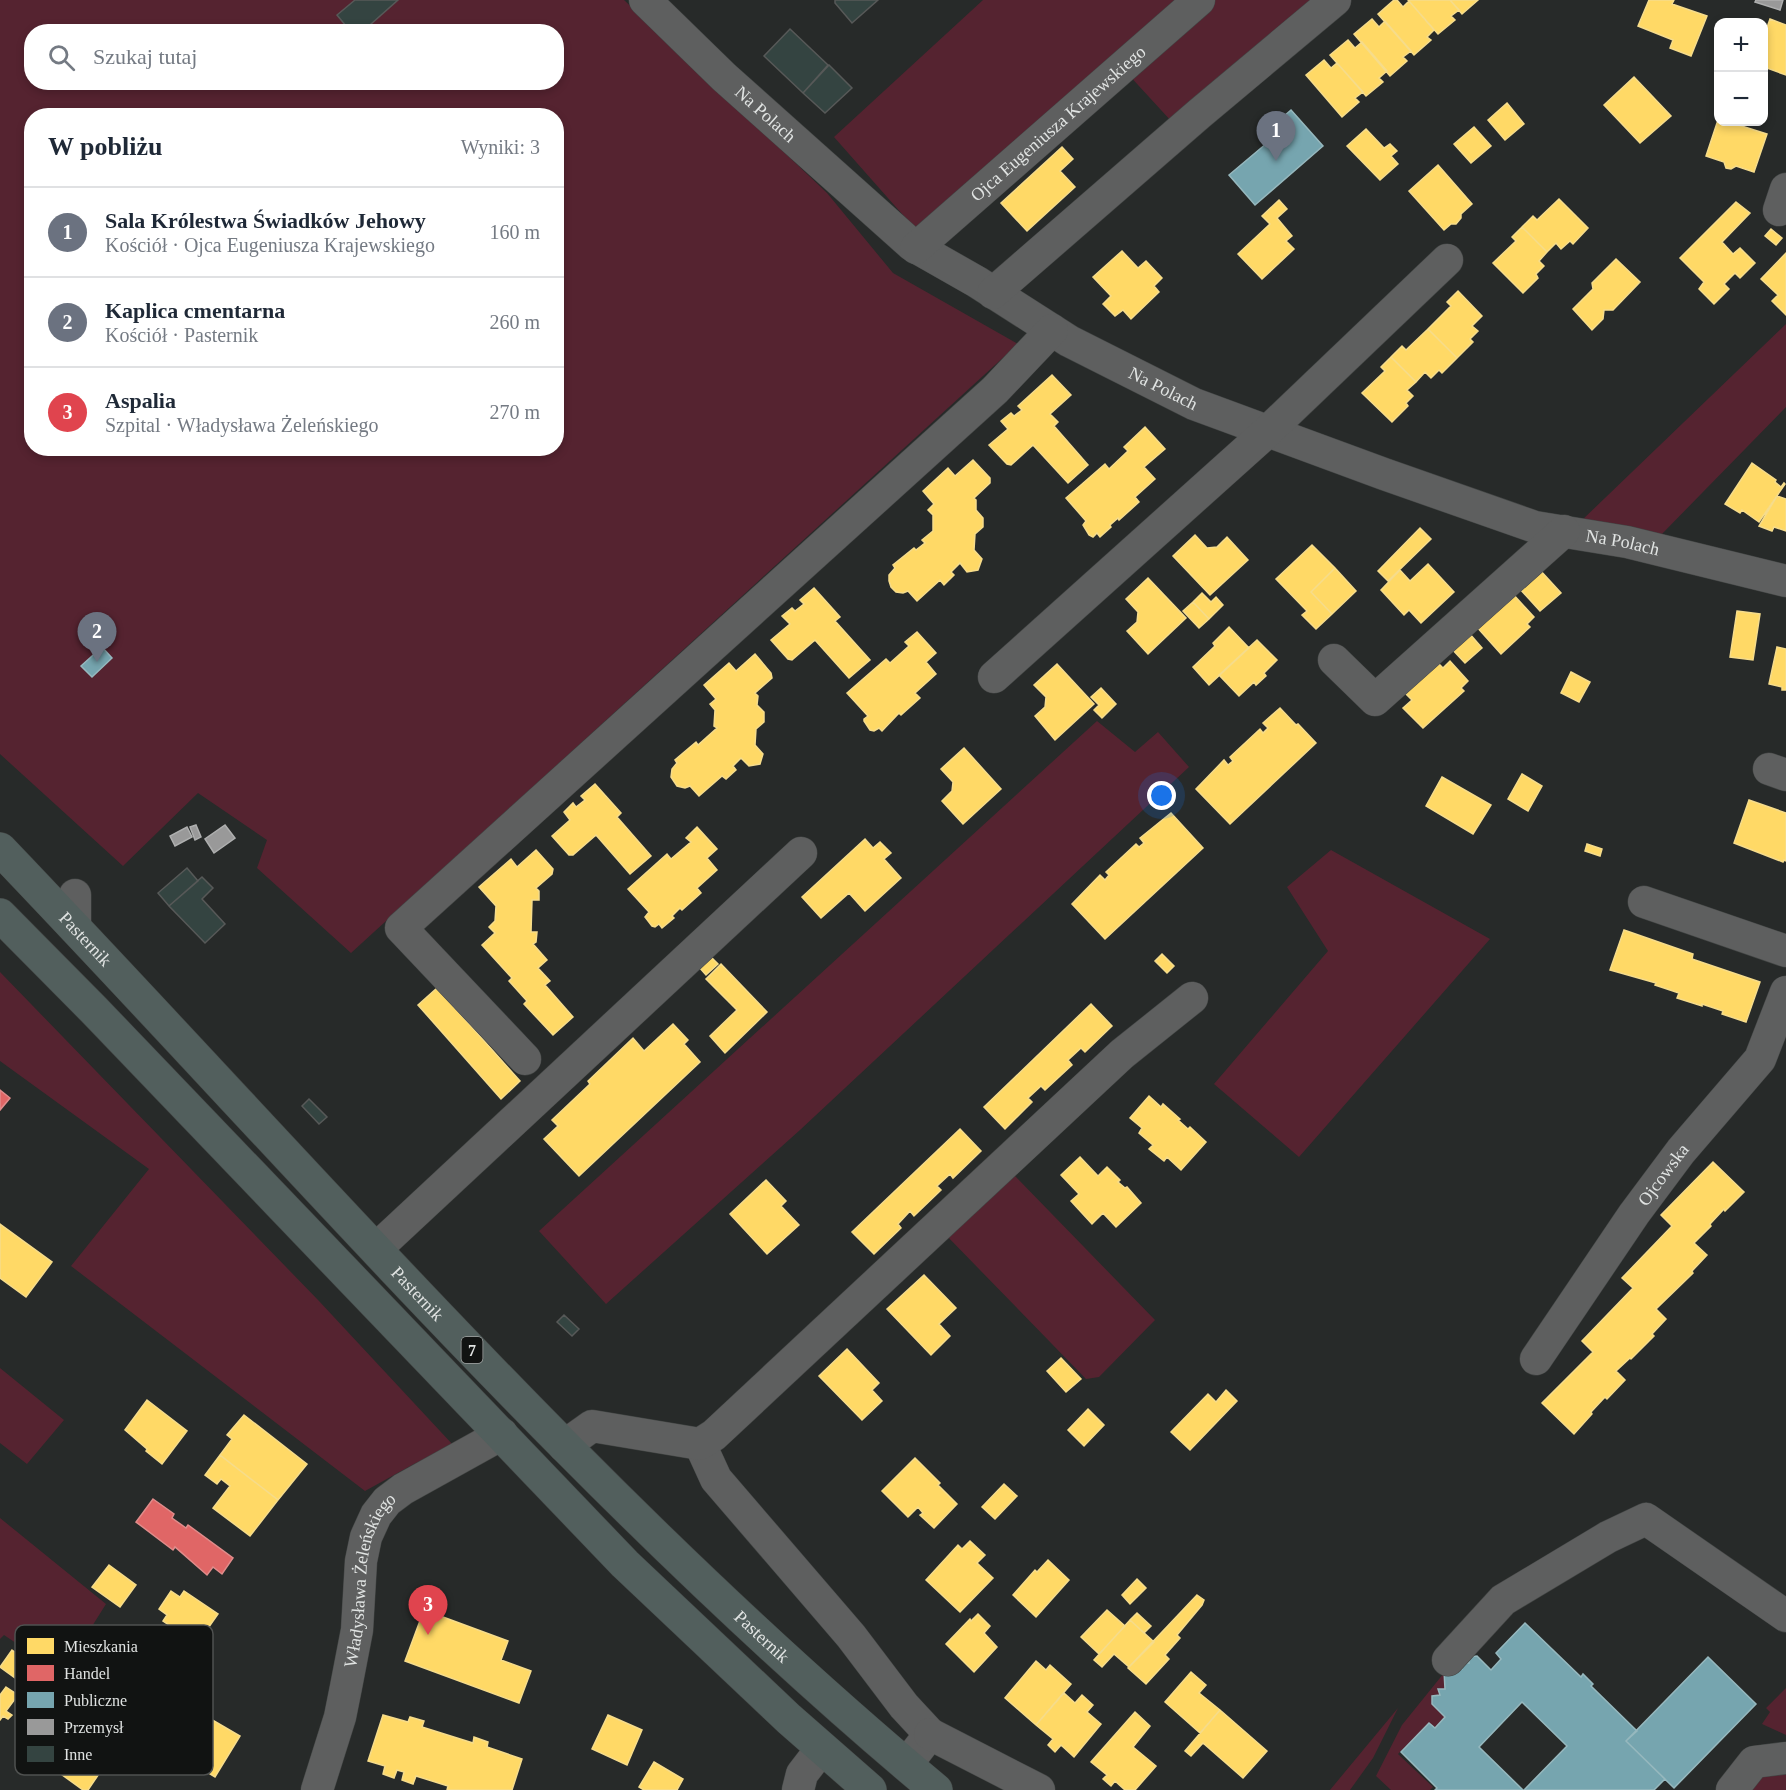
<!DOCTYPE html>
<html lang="pl">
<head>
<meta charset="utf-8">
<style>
	:root { --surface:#fff; --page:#f6f6f7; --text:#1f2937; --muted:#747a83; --line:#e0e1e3; --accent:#595f67 }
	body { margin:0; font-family:Georgia,serif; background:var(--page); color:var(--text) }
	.controls { position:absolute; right:18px; top:18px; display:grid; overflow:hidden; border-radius:12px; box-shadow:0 3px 9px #0003 }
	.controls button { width:54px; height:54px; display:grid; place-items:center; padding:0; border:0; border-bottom:2px solid var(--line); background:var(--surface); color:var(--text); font:30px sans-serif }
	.you { position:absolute; left:1162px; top:796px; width:21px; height:21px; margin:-15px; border:4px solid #fff; border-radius:50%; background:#1a73e8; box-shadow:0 0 0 9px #1a73e833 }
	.badge { display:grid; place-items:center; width:39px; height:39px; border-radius:50%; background:var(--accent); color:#fff; font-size:20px; font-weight:700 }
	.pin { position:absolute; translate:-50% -50px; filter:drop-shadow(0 2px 3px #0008) }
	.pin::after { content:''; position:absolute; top:32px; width:21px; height:18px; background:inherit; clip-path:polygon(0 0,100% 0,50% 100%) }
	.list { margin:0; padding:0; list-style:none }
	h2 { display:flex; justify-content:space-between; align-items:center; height:78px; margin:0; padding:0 24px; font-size:26px }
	h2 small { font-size:20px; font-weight:400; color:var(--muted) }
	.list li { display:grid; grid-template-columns:39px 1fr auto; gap:18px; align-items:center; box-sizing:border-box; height:90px; padding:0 24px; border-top:2px solid var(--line) }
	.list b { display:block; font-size:22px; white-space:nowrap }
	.list p { margin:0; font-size:20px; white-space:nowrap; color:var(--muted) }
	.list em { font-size:20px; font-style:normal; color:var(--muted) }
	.icon { flex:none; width:33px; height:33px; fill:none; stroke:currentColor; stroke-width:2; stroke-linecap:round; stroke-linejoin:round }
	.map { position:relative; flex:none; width:1786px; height:1790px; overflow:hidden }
	.search { position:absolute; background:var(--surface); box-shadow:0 3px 9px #0003; left:24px; top:24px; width:540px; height:66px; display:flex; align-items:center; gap:15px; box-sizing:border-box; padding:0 21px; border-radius:24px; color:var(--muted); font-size:22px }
	.panel { position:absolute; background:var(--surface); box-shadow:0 3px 9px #0003; left:24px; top:108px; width:540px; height:348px; border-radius:24px }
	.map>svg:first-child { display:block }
	.green { fill:#552330; fill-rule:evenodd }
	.homes { fill:#ffd966; stroke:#f6dc8b; stroke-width:1.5 }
	.shops { fill:#e06666; stroke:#e08c8b; stroke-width:1.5 }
	.public { fill:#76a5af; stroke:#96b8be; stroke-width:1.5 }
	.industry { fill:#999; stroke:#aeafaf; stroke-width:1.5 }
	.building { fill:#344441; stroke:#575958; stroke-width:1.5 }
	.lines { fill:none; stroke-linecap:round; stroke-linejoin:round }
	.minor-casing { stroke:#424544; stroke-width:33 }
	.major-casing { stroke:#424544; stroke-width:34 }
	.minor { stroke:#5e5f5f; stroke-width:32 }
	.major { stroke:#525f5d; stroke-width:33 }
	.labels { text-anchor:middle; stroke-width:6; stroke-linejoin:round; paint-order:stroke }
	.shield { fill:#111312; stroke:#a2a5a4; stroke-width:1.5 }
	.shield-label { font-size:16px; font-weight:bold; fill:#e0e3e2 }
	.street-label { font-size:18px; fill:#e0e3e2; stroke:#111312 }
	.key { fill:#111312; stroke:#4f5150; stroke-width:1.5 }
	.key-label { font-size:16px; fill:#e0e3e2 }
</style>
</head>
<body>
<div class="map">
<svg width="1786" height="1790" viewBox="0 0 1786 1790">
	<rect width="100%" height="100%" fill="#272a29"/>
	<path class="green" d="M0,0H624L827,193L893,273L1018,344L351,953L257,868L267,840L198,793L123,866L0,754ZM32,32H556V82H32ZM32,116H556V448H32Z
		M983,0H1318L1172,122L1127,73L933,249L834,137Z
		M1786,324V407L1660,536L1580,522Z
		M1097,721L1135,752L1158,732L1189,767L800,1130L606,1304L539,1231Z
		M1331,850L1490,939L1299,1157L1214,1084L1328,951L1287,887Z
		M0,972L319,1301L454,1446L414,1464L365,1491L71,1266L149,1169L0,1061Z
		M1014,1175L1155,1320L1099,1377L1086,1379L944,1233Z
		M0,1368L64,1420L27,1464L0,1443Z
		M0,1518L106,1604L62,1674L4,1635L0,1639Z
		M1444,1673L1445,1689H1439L1440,1695L1432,1696V1704L1445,1717L1435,1728L1429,1723L1398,1754L1433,1787L1430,1790H1391L1376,1776L1402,1725Z
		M1786,1688V1735L1762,1724L1770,1712L1766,1708Z
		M1398,1708L1373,1758L1350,1790H1330Z
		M1786,1769V1790H1752L1767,1771Z"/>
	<path class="homes" d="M1394,0H1397L1403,7L1409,1L1434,30L1427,37L1431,40L1414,55L1378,14Z
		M1408,0H1450L1459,10L1451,16L1455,20L1438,34Z
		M1450,0H1478L1462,14Z
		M1649,0H1674L1672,4L1707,16L1691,56L1670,48L1673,40L1638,26Z
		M1372,19L1379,27L1385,21L1411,51L1403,57L1407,61L1390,76L1354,34Z
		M1770,19L1786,25V75L1764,67V36Z
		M1348,40L1355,48L1362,42L1387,71L1379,78L1383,82L1366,96L1330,55Z
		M1324,60L1331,68L1337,63L1363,92L1355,98L1359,102L1342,117L1306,75Z
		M1634,77L1671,116L1640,143L1604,105Z
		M1507,103L1524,124L1505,140L1488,120Z
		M1718,120V122H1729L1767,134L1754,172L1736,166L1731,169L1726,168L1724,162L1706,156Z
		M1474,127L1491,146L1471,163L1454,144Z
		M1366,129L1384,148L1390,144L1397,151L1391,156L1398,164L1380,180L1347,146Z
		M1062,147L1073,159L1060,171L1075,187L1027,231L1001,203Z
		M1438,165L1472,204L1461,214V218L1456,224H1451L1444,230L1409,191Z
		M1559,199L1588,228L1573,244L1570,241L1561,249L1556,243L1547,252L1522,227L1533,216L1537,220Z
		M1279,200L1287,209L1277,218L1292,236L1286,241L1294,249L1262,279L1238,254L1270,224L1262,216Z
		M1736,202L1750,213L1722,242L1733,254L1740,248L1755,263L1740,278L1735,273L1724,284L1729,289L1714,304L1699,289L1704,282L1680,258Z
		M1522,227L1547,252L1539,261L1544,266L1536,274L1538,278L1523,293L1493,263L1516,241L1512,237Z
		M1771,229L1782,238L1776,245L1765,236Z
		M1122,251L1138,268L1146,261L1162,278L1154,286L1159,292L1131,319L1123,310L1115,316L1103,304L1111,296L1093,277Z
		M1786,253V315L1772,301L1778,295L1761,279Z
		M1616,259L1640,282L1613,310H1604L1603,319L1592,330L1573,309L1593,289L1592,283Z
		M1458,291L1482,316L1472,326L1478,331L1470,339L1473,342L1457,358L1428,329L1451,306L1447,302Z
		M1428,329L1457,358L1442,373L1439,370L1431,378L1425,372L1416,382L1391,357L1402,346L1406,350Z
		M1391,357L1416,382L1407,390L1413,396L1406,403L1408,406L1392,422L1362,393L1385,371L1381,367Z
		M1052,375L1071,395L1050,414L1058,422L1054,426L1088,465L1068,483L1033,445L1011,465L1007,464L989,445L1008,429L1001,421L1011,413L1014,416L1022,410L1018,406Z
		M1145,427L1165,449L1144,467L1155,479L1135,497L1139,502L1119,520L1118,518L1110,525L1111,527L1100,537L1097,533L1093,537L1089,535L1083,525L1086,521L1066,498L1105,464L1109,469L1128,451L1124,447Z
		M973,460L990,478V483L974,498L976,500V510L983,518V527L975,534L974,550L982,559L978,570L967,572L960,563L951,572L954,575L944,585L940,580L917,601L908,591L903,593L896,592L891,587L889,581V575L895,568L893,565L914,548L916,550L925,543L922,540L933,531V515L928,510L934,504L923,491L948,468L955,476Z
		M1752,463L1776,480L1775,482L1781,487L1784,483L1785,484L1759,522L1742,510L1740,513L1725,504Z
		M1777,496L1786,499V531L1774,527L1772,531L1759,526Z
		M1420,528L1431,539L1388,581L1378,571Z
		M1195,535L1207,548L1217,547L1227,537L1248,560L1210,595L1173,556Z
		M1312,545L1335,568L1311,592L1332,614L1316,629L1302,615L1307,611L1276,579Z
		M1428,564L1454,592L1421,623L1409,610L1404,615L1381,590L1400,570L1410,581Z
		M1335,568L1356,591L1332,614L1311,592Z
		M1539,569L1561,593L1540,611L1519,588Z
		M1148,578L1186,618L1148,654L1127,631L1137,622L1138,612L1126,599Z
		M814,588L840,617L835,621L870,660L849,678L815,640L792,660L788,659L771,640L790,624L782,616L792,608L795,611L804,604L800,600Z
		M1202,593L1211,602L1216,597L1223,605L1209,619L1193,602Z
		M1512,593L1534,617L1527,624L1530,627L1501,654L1476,626Z
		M1193,602L1209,619L1199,628L1183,611Z
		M1737,611L1760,614L1753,660L1730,657Z
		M1229,627L1249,648L1209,685L1193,667L1215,646L1213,643Z
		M917,632L936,653L926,662L936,674L915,693L920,698L901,715L899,713L882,731L879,728L874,731L870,730L864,721V719L868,716L847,693L886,659L890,663L909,646L905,642Z
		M1469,633L1482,648L1465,663L1451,648Z
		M1257,640L1277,660L1264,673L1266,676L1256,685L1254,682L1239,696L1219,675Z
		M1777,647L1786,649V690H1782V687L1769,684Z
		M755,654L771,673L772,678L755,693L758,696L757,705L764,712V722L756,729L755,745L763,754L760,764L749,766L741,758L733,766L736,770L726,779L722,776L699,796L690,786L685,788L677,786L671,777L672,769L677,763L675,760L696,742L698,745L717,728L714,726L715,710L710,704L716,699L704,685L729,663L736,671Z
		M1435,660L1443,668L1450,661L1468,681L1461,688L1464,691L1423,728L1403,708L1412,700L1403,691Z
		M1057,664L1094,704L1055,740L1035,716L1045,707L1046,697L1034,685Z
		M1571,672L1590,682L1579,702L1561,693Z
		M1101,688L1116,704L1102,718L1094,710L1099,705L1091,697Z
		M1280,708L1296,725L1298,724L1316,743L1230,824L1196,789L1224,760L1228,765L1233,761L1230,757L1260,729L1263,733L1268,728L1263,723Z
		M964,748L1001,789L963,824L942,801L952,791L953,782L941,769Z
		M1522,774L1542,786L1528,811L1508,799Z
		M1442,777L1491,805L1473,834L1426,806Z
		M595,784L621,813L617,817L651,856L630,874L596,835L573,855H569L552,836L570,820L564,812L573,803L576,807L585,800L581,796Z
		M1749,800L1786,813V861L1784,860L1783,862L1734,843Z
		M1171,813L1203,848L1105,939L1072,904L1100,875L1105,880L1109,875L1106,872L1136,844L1139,847L1144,843L1140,838Z
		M697,827L717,849L707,858L717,870L697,888L701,893L682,910L680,908L672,916L674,918L662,928L659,924L655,927L652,926L645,917L649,912L628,889L667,854L671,859L691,842L686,838Z
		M865,839L873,848L880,842L891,853L884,859L901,878L865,911L849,893L821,918L802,897Z
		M1587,844L1602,849L1600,856L1585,851Z
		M536,850L553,869L552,874L536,888L539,891V900H532L531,932H537L536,942L533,944L547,960L538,968L550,981L545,985L573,1017L553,1035L524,1004L527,1001L509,981L512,978L482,945L495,933L489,927L495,921L496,906L479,887L511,859L517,867Z
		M1624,930L1693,954L1692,959L1760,982L1746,1022L1722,1014L1723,1011L1702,1004V1006L1677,998L1679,993L1655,985L1656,983L1610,970Z
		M1162,954L1174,966L1167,973L1155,961Z
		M710,956L718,964L706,975L699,967Z
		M721,964L767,1012L725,1053L710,1036L737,1010L706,979Z
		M437,988L520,1081L501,1099L418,1005Z
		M1091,1004L1112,1026L1085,1052L1081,1048L1068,1060L1072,1065L1045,1090L1041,1086L1028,1098L1032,1102L1005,1129L984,1107Z
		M673,1024L688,1040L684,1044L700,1062L579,1176L544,1139L558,1126L552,1120L590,1084L588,1081L633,1038L644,1051Z
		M1149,1096L1161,1107L1163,1104L1180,1119L1178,1120L1188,1129L1190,1127L1206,1142L1181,1170L1167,1157L1164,1161L1149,1149L1153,1145L1139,1133L1142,1128L1130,1118Z
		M960,1129L981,1151L953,1178L950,1174L937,1186L941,1190L914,1216L910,1211L898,1224L901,1228L874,1254L852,1232Z
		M1080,1157L1098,1176L1107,1167L1120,1180L1118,1182L1125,1188L1127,1187L1141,1203L1116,1227L1103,1213L1092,1224L1071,1201L1079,1194L1061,1175Z
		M1713,1162L1744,1192L1725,1211L1724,1209L1710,1224L1711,1226L1694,1243L1707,1255L1692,1271L1693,1273L1656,1309L1666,1319L1652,1334L1654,1336L1631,1359L1630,1358L1616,1371L1625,1380L1607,1399L1605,1397L1591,1412L1592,1414L1574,1434L1542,1403L1593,1352L1582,1341L1633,1288L1622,1278L1672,1226L1661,1215Z
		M766,1180L786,1201L781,1206L799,1225L767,1254L730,1214Z
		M0,1224L52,1262L26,1297L0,1278Z
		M924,1275L956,1308L939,1324L950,1336L931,1355L887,1309Z
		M847,1349L879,1383L872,1390L882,1401L862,1420L819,1376Z
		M1061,1358L1081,1379L1066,1392L1047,1371Z
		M1226,1390L1237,1401L1190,1450L1171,1432L1208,1394L1216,1402Z
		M147,1400L187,1431L162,1464L146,1451L147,1449L125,1430Z
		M1088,1409L1104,1425L1084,1446L1068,1430Z
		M244,1415L307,1464L278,1500L220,1455L232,1439L227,1435Z
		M220,1455L278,1500L250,1536L213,1508L230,1486L221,1479L217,1484L205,1475Z
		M915,1458L940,1483L938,1485L957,1504L934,1528L920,1515L923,1513L918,1507L908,1517L882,1491Z
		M1004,1484L1017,1496L995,1519L982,1507Z
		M970,1541L985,1555L977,1563L993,1578L960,1612L926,1580L958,1545L962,1549Z
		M1048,1560L1069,1580L1036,1617L1013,1595L1035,1570L1037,1572Z
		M109,1565L136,1585L120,1607L92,1587Z
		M1137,1579L1146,1588L1130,1604L1122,1595Z
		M171,1591L180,1597L184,1591L218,1614L197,1644L163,1621L167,1615L159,1609Z
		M1197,1595L1204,1600L1202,1605L1177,1635L1180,1638L1165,1655L1169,1659L1146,1684L1128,1668Z
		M424,1610L508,1641L501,1660L531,1671L519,1703L405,1661Z
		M1107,1610L1125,1626L1099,1654L1081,1637Z
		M1137,1613L1151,1626L1144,1633L1130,1620Z
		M978,1614L990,1626L984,1633L997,1647L974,1672L946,1644L970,1619L971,1621Z
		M1130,1620L1154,1642L1129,1667L1114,1654L1102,1667L1094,1660Z
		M12,1650L56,1682L44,1699L0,1667Z
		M1036,1661L1046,1670L1050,1665L1071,1684L1036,1725L1005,1698Z
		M1191,1672L1206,1685L1199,1693L1220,1710L1200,1733L1165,1702Z
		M6,1687L18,1695L6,1711L12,1715L8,1719L3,1716L0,1720V1695Z
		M1064,1693L1075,1703L1082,1695L1093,1705L1087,1712L1101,1724L1074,1757L1061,1745L1055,1752L1048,1745L1053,1739L1036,1725Z
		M178,1700L240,1736L215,1777L189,1761L188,1764L170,1753L180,1737L162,1727Z
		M1220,1710L1267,1751L1243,1778L1203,1743L1191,1756L1185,1751Z
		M1135,1712L1150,1726L1133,1747L1156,1766L1135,1790H1125L1115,1781L1111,1786L1103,1779L1107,1775L1091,1762Z
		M383,1715L408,1722L410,1717L424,1721L422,1727L473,1743L474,1737L488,1742L487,1747L522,1759L512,1790H447L448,1786L416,1776L413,1784L402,1780L404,1772L397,1770L394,1778L383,1774L385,1766L368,1761Z
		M608,1715L642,1730L627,1765L592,1749Z
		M88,1744L109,1759L88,1790H83L54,1769L61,1759L72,1767Z
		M654,1762L683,1779L677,1790H644L639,1787Z"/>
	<path class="shops" d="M0,1090L10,1098L0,1110Z
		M153,1499L174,1514L172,1518L186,1528L188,1525L233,1558L222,1574L213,1567L207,1575L175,1547L173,1550L136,1522Z"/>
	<path class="public" d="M1291,110L1323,146L1255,205L1229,175L1267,143L1261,136Z
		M102,647L112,658L92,677L81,666Z
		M1525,1623L1581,1677L1583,1674L1593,1684L1591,1686L1637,1731L1626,1741L1665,1779L1654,1790H1524L1567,1746L1522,1702L1479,1747L1523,1790H1435L1437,1788L1401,1752L1429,1723L1435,1728L1445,1717L1432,1704V1696L1440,1695L1438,1689H1445L1444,1671L1462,1669V1663H1469L1468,1657L1477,1656L1491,1670L1501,1659L1496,1653Z
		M1708,1657L1756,1704L1674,1788L1626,1741Z"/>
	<path class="industry" d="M1756,0H1783L1780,10L1755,2Z
		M196,825L201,837L195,840L190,827Z
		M225,825L235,838L214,853L205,839Z
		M187,827L192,837L175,846L170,836Z"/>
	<path class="building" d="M355,0H398L362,32H351L337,15Z
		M835,0H878L852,23L835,3Z
		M790,29L828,65L803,93L764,56Z
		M829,65L852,88L825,113L803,93Z
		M187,868L198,881L169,906L158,893Z
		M202,877L213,888L202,899L225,924L205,943L169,906Z
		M309,1099L327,1117L319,1124L302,1106Z
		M564,1315L579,1329L572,1336L557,1322Z"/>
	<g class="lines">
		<defs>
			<g id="minor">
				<path id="s1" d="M645,0L724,77L912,245L977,282L1069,341L1194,404L1384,474L1535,527L1627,542L1786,581"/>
				<path d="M1779,210L1786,189"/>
				<path id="s2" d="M916,248L1199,0"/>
				<path d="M993,293L1199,114L1335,0"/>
				<path d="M1334,660L1375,700L1564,531"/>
				<path d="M994,677L1268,431L1447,260"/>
				<path d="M1769,769L1786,775"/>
				<path d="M75,895V928"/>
				<path d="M1644,902L1786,951"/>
				<path d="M525,1059L401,928L995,390L1052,330"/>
				<path d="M376,1249L801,853"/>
				<path id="s3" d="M1536,1359L1634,1214L1681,1151L1760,1059L1786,992"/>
				<path d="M700,1444L716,1479L851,1636L904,1706L930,1734L906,1765"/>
				<path d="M564,1446L592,1426L700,1444L714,1435L1122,1054L1192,998"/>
				<path d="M1448,1660L1503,1600L1608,1537L1646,1519L1786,1616"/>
				<path d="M930,1734L1039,1790"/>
				<path id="s4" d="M317,1790L340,1717L346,1687L357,1630L361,1561L366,1537L376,1515L387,1501L403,1489L502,1434"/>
				<path d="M798,1790L802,1774L822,1748"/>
				<path d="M1732,1790L1754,1762L1786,1758"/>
			</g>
			<g id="major">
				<path id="s5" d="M0,849C306,1169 595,1506 936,1790"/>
				<path d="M0,915L94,1010L625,1564L789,1719L870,1790"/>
			</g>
		</defs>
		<use href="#minor" class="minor-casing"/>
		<use href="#major" class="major-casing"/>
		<use href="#minor" class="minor"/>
		<use href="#major" class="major"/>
	</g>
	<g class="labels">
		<rect class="shield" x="461.5" y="1337" width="21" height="26" rx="4.5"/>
		<g class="shield-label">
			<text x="472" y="1356">7</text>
		</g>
		<g class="street-label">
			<text dy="6" stroke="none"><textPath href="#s1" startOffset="166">Na Polach</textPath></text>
			<text dy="6" stroke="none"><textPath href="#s2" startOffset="189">Ojca Eugeniusza Krajewskiego</textPath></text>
			<text dy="6" stroke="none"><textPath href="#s1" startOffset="652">Na Polach</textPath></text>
			<text dy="6" stroke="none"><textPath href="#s1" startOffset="1138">Na Polach</textPath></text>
			<text dy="6" stroke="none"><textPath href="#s5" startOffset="124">Pasternik</textPath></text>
			<text dy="6" stroke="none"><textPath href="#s3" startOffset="224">Ojcowska</textPath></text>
			<text dy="6" stroke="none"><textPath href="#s5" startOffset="610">Pasternik</textPath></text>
			<text dy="6" stroke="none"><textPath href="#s4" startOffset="218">Władysława Żeleńskiego</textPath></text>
			<text dy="6" stroke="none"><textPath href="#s5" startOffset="1096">Pasternik</textPath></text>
		</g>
	</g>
	<rect x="15" y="1625" width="198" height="150" rx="9" class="key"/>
	<rect x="27" y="1638" width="27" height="16" fill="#ffd966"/>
	<rect x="27" y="1665" width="27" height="16" fill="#e06666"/>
	<rect x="27" y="1692" width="27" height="16" fill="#76a5af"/>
	<rect x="27" y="1719" width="27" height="16" fill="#999"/>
	<rect x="27" y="1746" width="27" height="16" fill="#344441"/>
	<g class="key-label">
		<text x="64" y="1652">Mieszkania</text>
		<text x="64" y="1679">Handel</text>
		<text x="64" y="1706">Publiczne</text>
		<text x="64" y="1733">Przemysł</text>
		<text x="64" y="1760">Inne</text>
	</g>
</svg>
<div class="controls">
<button>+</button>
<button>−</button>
</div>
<div class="you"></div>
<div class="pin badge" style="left:1276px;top:161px;background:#6b7280">1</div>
<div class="pin badge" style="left:97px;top:662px;background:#6b7280">2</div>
<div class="pin badge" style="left:428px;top:1635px;background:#e0444e">3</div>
<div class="search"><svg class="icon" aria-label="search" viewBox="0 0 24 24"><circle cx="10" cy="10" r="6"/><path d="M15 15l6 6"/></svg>Szukaj tutaj</div>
<section class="panel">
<h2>W pobliżu<small>Wyniki: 3</small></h2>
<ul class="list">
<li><span class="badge" style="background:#6b7280">1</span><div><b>Sala Królestwa Świadków Jehowy</b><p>Kościół · Ojca Eugeniusza Krajewskiego</p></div><em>160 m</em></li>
<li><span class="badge" style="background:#6b7280">2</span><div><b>Kaplica cmentarna</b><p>Kościół · Pasternik</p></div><em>260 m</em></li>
<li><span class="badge" style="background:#e0444e">3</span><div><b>Aspalia</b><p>Szpital · Władysława Żeleńskiego</p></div><em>270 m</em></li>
</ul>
</section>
</div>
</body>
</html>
